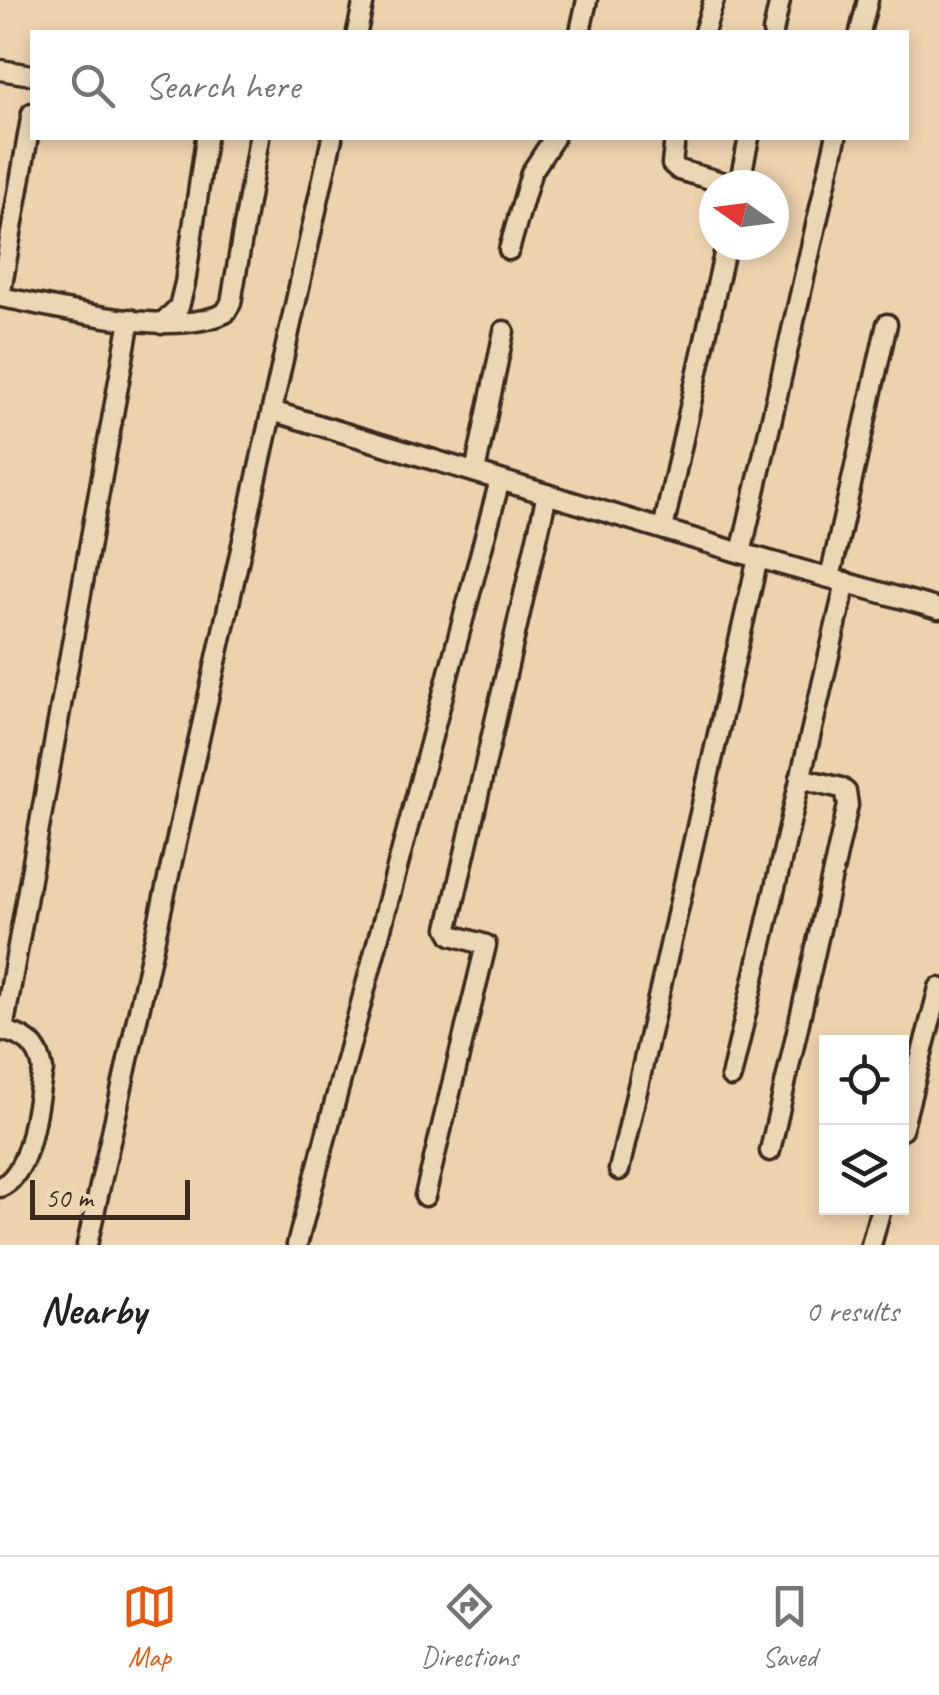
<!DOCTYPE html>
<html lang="en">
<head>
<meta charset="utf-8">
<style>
	:root { --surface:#fff; --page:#f6f6f6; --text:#222; --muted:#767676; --line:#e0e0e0; --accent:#ea580c }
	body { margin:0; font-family:Caveat,sans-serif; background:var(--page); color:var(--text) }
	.controls { position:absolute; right:30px; bottom:30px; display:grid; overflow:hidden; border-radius:0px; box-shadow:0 5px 15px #0003 }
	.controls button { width:90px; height:90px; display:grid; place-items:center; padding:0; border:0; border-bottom:2px solid var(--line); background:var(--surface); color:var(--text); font:50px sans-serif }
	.compass { position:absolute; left:699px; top:170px; width:90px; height:90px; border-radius:50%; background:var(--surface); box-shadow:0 5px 15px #0003; rotate:284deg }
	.scale { position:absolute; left:30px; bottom:25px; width:160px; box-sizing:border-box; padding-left:10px; border:5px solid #3b2a1e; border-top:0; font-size:28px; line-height:35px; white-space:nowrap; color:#3b2a1e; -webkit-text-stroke:8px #ecd7b5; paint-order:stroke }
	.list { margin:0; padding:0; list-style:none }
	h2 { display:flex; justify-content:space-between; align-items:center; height:130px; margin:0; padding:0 40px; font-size:42px }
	h2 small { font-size:32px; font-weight:400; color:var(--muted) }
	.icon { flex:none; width:55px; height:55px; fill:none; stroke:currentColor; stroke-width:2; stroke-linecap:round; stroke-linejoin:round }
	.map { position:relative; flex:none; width:939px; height:1245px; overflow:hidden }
	.search { position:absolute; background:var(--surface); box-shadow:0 5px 15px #0003; left:30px; right:30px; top:30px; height:110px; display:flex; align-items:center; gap:25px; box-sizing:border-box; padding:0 35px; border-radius:0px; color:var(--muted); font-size:38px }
	.sheet { height:310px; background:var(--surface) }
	nav { display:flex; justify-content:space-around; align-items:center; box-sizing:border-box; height:140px; border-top:2px solid var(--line); background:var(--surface); font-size:28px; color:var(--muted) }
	nav a { display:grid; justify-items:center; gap:5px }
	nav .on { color:var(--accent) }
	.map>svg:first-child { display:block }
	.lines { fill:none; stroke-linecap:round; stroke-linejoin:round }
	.minor-casing { stroke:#3b2a1e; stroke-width:25 }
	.minor { stroke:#ecd7b5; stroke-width:18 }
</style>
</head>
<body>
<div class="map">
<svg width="939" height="1245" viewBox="0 0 939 1245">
	<rect width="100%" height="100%" fill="#edd2ae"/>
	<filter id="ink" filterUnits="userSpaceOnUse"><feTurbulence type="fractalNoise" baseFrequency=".01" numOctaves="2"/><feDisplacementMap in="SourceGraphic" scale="20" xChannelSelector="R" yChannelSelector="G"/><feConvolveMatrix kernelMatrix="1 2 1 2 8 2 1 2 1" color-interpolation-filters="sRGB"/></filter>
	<g filter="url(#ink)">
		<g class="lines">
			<defs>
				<path id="minor" d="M357,32L364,0
					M580,32L587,0
					M704,32L714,0
					M773,32L780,0
					M860,32L868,0
					M0,70L32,75
					M675,138L672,164L679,170L732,185
					M739,185L749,138
					M509,250L531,173L554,138
					M0,297C59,307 171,339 225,313L231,303L259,138
					M0,297L32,113
					M161,324L179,307L185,283L206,138
					M272,411L741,553L939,609
					M475,472L504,331
					M663,529L726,245
					M741,553L836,138
					M830,578L887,324
					M0,1030C24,1035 39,1044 43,1070C36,1103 33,1173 0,1187
					M3,1030L130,319
					M731,1077L846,582
					M902,1130L939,988
					M770,1151L848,805L846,792L841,788L800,778
					M619,1170L758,558
					M425,1196L486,945L452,935L448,928L547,494
					M87,1245L332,138
					M297,1245L500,480
					M871,1245L881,1208"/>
			</defs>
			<use href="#minor" class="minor-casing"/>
			<use href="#minor" class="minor"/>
		</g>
	</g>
</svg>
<div class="controls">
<button><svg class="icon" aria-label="locate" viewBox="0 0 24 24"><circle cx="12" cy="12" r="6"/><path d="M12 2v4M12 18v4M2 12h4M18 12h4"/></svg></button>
<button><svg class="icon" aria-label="layers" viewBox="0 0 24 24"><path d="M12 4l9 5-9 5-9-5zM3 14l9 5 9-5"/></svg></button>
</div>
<svg class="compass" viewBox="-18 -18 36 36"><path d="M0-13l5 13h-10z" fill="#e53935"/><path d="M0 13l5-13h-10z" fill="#767676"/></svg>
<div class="scale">50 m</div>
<div class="search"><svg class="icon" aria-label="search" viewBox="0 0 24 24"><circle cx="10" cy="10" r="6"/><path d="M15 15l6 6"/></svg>Search here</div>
</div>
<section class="sheet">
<h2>Nearby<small>0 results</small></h2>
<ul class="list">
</ul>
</section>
<nav>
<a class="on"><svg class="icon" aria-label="map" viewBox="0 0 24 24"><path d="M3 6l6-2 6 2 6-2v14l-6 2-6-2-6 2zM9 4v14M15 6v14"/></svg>Map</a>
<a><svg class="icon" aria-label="directions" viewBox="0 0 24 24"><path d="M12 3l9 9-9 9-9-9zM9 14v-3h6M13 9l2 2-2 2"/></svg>Directions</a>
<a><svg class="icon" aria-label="saved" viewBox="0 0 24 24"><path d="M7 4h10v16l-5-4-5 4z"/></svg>Saved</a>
</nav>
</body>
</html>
